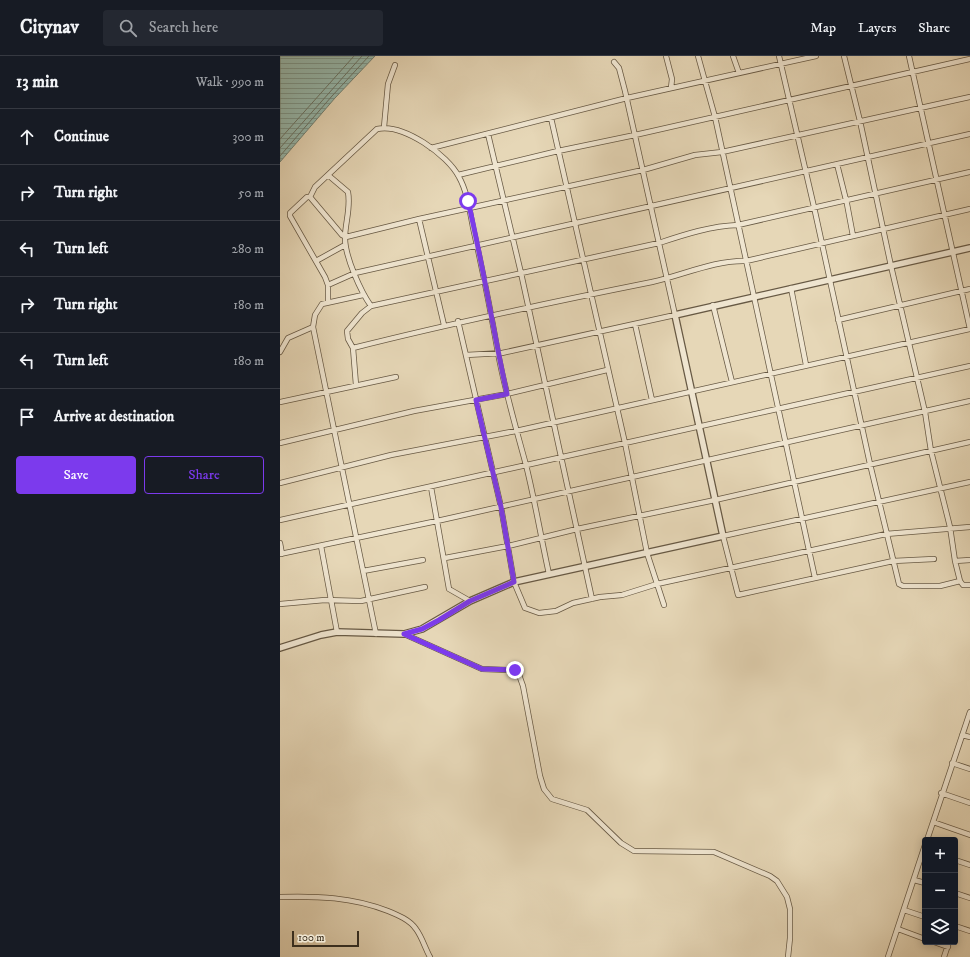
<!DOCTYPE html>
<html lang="en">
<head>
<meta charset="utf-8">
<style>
	:root { --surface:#171b24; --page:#242831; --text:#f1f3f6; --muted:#9ea1a6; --line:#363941; --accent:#7c3aed }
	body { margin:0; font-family:"IM FELL DW Pica",serif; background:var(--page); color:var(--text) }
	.controls { position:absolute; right:12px; bottom:12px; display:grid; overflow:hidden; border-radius:4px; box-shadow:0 2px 10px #0003 }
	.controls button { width:36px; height:36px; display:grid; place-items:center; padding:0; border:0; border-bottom:1px solid var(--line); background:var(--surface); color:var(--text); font:20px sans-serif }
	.scale { position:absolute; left:12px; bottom:10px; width:67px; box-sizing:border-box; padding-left:4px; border:2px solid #3d2f1d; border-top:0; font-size:11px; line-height:14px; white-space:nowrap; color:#3d2f1d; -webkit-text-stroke:3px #efe5d0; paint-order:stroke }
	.stop { position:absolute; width:12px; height:12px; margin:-9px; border:3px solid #7c3aed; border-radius:50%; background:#fff }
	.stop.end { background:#7c3aed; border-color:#fff; box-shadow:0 1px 4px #0008 }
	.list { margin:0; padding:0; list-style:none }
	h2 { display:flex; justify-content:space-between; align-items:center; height:52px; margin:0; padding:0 16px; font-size:17px }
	h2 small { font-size:13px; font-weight:400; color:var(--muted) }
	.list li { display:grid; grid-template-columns:26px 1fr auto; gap:12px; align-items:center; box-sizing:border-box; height:56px; padding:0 16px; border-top:1px solid var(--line) }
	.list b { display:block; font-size:15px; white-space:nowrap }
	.list em { font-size:13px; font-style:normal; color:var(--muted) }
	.actions { display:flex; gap:8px; padding:12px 16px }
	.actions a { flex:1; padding:9px 0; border:1px solid var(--accent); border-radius:4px; text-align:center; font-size:14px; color:var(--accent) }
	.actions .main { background:var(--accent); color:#fff }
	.icon { flex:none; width:22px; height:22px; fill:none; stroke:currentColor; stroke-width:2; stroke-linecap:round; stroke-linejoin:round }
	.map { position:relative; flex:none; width:690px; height:901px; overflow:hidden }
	header { display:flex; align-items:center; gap:24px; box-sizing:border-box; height:56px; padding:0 20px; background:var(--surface); border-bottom:1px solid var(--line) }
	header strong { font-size:19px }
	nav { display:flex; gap:22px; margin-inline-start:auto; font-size:14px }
	.search { width:280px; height:36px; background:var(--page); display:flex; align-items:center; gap:10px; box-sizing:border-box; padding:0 14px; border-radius:4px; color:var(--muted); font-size:15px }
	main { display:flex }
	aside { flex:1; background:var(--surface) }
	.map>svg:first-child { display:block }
	.water { fill:url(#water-rules); stroke:#728275 }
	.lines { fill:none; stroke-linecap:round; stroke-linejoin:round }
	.shore { stroke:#6a7466; stroke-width:1 }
	.minor-casing { stroke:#675944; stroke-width:6 }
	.tertiary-casing { stroke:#675944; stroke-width:8 }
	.minor { stroke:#efe5d0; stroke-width:4.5 }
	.tertiary { stroke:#efe5d0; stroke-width:5.5 }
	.route { stroke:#7c3aed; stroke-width:5 }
</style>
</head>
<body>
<header>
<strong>Citynav</strong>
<div class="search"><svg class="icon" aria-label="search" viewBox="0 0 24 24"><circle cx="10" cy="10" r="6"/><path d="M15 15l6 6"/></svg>Search here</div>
<nav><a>Map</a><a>Layers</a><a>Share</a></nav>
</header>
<main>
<aside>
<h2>13 min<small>Walk · 990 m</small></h2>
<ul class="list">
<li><svg class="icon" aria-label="ahead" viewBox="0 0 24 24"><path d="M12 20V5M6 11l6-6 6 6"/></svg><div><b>Continue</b></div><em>300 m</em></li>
<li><svg class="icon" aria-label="right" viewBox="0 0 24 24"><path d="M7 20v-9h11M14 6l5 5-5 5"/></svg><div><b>Turn right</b></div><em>50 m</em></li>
<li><svg class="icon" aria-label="left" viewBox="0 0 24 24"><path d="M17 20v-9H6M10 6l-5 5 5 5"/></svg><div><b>Turn left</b></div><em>280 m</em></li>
<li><svg class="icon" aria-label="right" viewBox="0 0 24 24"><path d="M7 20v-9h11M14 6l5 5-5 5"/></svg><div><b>Turn right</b></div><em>180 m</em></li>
<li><svg class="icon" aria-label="left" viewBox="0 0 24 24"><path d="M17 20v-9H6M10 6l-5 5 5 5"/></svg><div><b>Turn left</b></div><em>180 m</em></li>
<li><svg class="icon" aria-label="arrive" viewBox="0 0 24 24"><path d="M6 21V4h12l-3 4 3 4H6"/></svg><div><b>Arrive at destination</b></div></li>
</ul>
<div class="actions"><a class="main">Save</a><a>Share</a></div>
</aside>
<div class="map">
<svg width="690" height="901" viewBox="0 0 690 901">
	<defs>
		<pattern id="water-rules" width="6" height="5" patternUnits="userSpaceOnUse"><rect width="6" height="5" fill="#96baaf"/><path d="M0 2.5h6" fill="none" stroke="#7c988e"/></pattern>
	</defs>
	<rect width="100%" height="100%" fill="#e6d7b7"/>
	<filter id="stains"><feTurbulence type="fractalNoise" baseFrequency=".005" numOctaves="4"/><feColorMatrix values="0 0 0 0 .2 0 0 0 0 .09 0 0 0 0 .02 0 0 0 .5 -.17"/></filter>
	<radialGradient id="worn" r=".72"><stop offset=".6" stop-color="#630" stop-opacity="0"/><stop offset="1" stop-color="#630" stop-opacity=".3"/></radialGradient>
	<path class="water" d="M0,0H95L55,42L0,106Z"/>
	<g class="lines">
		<path class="shore" d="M0,83L74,0
			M0,92L82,0
			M0,100L52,40L89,0"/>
		<defs>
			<path id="minor" d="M386,0L392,23L391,32
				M418,0L435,61L535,522
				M453,0L459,17
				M499,0L534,151L590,408L619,528L623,530H660L680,525
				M564,0L580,65L611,210L645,356L651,395L670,471L675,505L680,525L683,529H690
				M629,0L690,273
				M271,62L345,387L367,497L384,549
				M104,71L108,28L115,9
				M208,78L241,217L312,543
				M151,92L347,42L536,0
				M557,108L567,148L573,180
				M48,119L68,136C71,152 65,167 65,182C65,201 81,236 91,250
				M178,119L278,95L355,79L690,3
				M30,141L62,179L66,181L139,163L363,114L415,99L442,96L690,41
				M139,163L164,269
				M36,205L65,189
				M48,229L75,217L690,78
				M511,232L526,309
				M83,239L42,248L35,259L33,271L96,578
				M48,245V229L45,221L10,160V157L27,141H30L35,131L97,73C123,67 168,99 179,121C188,137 190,158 194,176C203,216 211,257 218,297C225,335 236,372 246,409C255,445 261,482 269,518
				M433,249L452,326
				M558,264L690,233
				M178,265L221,451L234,526L245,552L259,557L276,555L293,547L320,541L342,539L377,528L606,478L690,471
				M355,268L372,344
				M73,292C172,267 272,246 372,226C403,219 435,204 466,205L690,153
				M0,296L8,282L33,271
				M186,299L222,297L395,259L345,35L339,12L334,6
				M76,329L73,292L68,283L67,275L82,257L91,250L379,187C406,178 431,170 458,169L690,116
				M0,346L116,321
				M0,387L134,355L227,338L327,314
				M0,427L111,399L236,375L690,273
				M151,431L169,533L190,545
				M0,464L690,310
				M0,487L2,498
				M41,490L57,576
				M0,498L157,465L690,345
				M165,502L228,490L297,473L435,444L690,386
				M654,503L613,505L458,539L443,480L690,426
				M675,505L690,504
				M83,515L143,504
				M0,548L45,544L81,545L145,531
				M124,578L202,613L228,614L238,616L243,630L260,720L264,733L272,743L307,754L341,787L354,795L434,796L490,820L497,825L507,841L510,853V882L508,901
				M682,679L690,681
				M672,707L690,713
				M661,737L690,747
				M653,766L690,779
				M647,784L690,656
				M675,804L690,809
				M634,824L645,827
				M675,837L690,842
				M0,841C38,840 72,841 108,855C118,859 130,864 136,873C142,881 145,892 150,901
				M624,854L645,861
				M675,870L690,875
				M618,873L645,883
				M654,886L668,891
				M608,901L645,789
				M664,901L669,886"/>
			<path id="tertiary" d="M0,592L41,579L57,576L124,578L142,573L190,545L234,526L443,480L395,259L690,192"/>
		</defs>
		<use href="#minor" class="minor-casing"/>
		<use href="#tertiary" class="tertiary-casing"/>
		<use href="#minor" class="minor"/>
		<use href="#tertiary" class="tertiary"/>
	</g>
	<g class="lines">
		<path class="route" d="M188,145C203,209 213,274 227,338L196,344L221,451L234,526L190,545L159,564L142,573L124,578L202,613L235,614"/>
	</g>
	<rect width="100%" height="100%" filter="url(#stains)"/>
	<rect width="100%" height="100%" fill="url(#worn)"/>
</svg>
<div class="controls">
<button>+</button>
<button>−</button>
<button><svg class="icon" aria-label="layers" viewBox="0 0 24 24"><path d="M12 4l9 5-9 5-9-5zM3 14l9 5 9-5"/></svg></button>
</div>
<div class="scale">100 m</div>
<div class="stop" style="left:188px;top:145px"></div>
<div class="stop end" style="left:235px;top:614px"></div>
</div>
</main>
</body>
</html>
